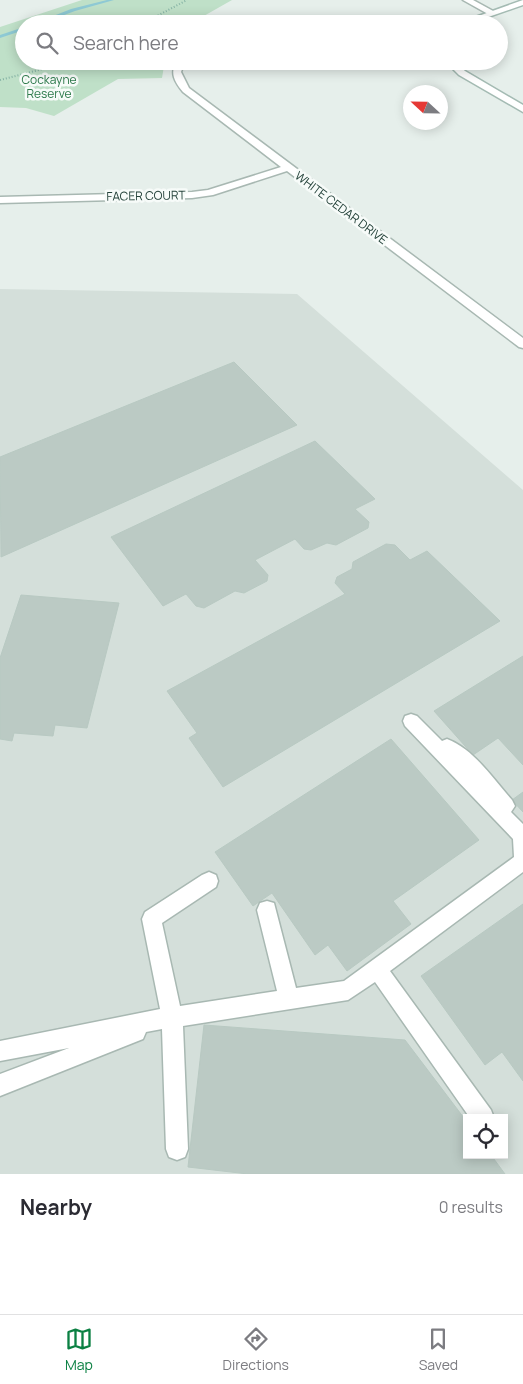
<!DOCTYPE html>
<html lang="en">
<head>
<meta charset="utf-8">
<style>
	:root { --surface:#fff; --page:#f2f2f3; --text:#2b2b33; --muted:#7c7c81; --line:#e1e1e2; --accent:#0b8043 }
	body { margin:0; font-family:Manrope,sans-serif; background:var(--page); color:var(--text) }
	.controls { position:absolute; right:15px; bottom:15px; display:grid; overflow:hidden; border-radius:0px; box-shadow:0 2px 12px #0003 }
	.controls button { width:45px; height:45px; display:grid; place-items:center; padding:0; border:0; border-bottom:1px solid var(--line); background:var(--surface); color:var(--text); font:25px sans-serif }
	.compass { position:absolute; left:403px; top:85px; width:45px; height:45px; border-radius:50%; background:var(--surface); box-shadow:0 2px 12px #0003; rotate:292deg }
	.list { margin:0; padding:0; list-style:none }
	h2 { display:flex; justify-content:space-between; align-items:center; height:65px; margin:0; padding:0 20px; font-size:21px }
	h2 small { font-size:16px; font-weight:400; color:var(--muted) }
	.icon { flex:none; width:28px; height:28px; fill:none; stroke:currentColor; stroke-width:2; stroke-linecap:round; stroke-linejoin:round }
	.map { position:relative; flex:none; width:523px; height:1174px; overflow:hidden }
	.search { position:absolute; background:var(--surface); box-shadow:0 2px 12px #0003; left:15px; right:15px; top:15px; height:55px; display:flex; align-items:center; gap:12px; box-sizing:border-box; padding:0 18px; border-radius:28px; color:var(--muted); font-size:19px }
	.sheet { height:140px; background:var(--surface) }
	nav { display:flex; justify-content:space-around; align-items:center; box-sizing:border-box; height:70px; border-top:1px solid var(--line); background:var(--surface); font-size:14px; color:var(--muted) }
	nav a { display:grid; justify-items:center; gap:2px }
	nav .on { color:var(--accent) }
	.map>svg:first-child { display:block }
	.built { fill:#d4dfda; fill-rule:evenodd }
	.green { fill:#bfe0c8 }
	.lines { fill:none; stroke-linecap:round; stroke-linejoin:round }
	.stream { fill:#8ec9d4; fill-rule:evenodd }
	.building { fill:#bbcac4; stroke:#b8c9c2 }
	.lane-casing { stroke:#a8b8b2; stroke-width:3 }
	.street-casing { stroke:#a8b8b2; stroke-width:3 }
	.secondary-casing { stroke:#a4bbb3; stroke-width:3 }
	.path { stroke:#86b3a5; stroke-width:2; stroke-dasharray:1 2; stroke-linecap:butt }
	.lane { fill:#fff; fill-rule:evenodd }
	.street { fill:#fff; fill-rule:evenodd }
	.secondary { fill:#fff; fill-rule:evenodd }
	.labels { text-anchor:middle; stroke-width:5; stroke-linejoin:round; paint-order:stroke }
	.far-park-label { font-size:12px; fill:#2d7a4b; stroke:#f7fbf9 }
	.far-street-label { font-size:12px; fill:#24423a; stroke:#f7fbf9 }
</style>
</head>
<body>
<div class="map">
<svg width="523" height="1174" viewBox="0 0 523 1174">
	<rect width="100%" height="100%" fill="#e6efeb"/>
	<path class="built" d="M0,289L297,294L523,490V1174H0ZM467,1118H504V1155H467Z"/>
	<path class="green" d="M82,0H232L195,21L198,24H24V61H170L164,66L162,78L118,79L54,116L26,108L0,107V27Z"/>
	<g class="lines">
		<path class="stream" d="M107,0H114L75,11L40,24H33L71,9Z
			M24,27V30L0,38V35Z"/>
	</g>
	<path class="building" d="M234,362L297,425L1,557L0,457Z
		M315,441L375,499L355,509L369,522L368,528L336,545L327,543L311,550L304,549L295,539L255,560L268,575L267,581L244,593L235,591L204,608L196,606L186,594L163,606L111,537Z
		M386,544L395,545L410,560L427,551L500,621L223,787L189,738L197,733L167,691L345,594L335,583L337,577L352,569L353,562Z
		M21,595L119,603L87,728L55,725L53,736L14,733L12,741L0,739V658Z
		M523,656V765L498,738L473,755L434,711Z
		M391,739L479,840L393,901L411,924L347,971L328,945L315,955L272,893L253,906L215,852Z
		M523,792V812L512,800Z
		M523,904V1081L502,1052L485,1065L421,976Z
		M204,1025L405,1040L467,1122V1155H491L505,1174H248L188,1167Z"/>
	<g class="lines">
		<defs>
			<path id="lane" d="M411,714L417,716L442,741L447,739C474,749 494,780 512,800L515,806L511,812L523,824V872L390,971L491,1110L494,1118H470L375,982L348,1000L183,1026L188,1149L185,1157L177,1160L169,1157L166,1149L162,1029L146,1032L143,1039L0,1096V1074L69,1048L0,1061V1041L160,1009L142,919L145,912L202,875L209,872L216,875L218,881L216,887L162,923L180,1006L277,991L257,910L260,903L267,901L274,903L296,988L344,981L514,857L513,839L405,726L403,721L405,716Z"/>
			<path id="street" d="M463,0H473L495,12L488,14Z
				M177,61H185L181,72L189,88L523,338V348L519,347L287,171L213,195L192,198L0,203V197L192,192L208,190L281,167L183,92C175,82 169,73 177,61Z"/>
			<path id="secondary" d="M523,0V5L468,24H456Z
				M445,61H454L465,71L523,105V112L459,75Z"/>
		</defs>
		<use href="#lane" class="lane-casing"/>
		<use href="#street" class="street-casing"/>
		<use href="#secondary" class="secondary-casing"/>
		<path class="path" d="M142,24L187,0
			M0,80L73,61"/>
		<use href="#lane" class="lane"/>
		<use href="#street" class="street"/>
		<use href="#secondary" class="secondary"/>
	</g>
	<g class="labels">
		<g class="far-park-label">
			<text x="49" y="84">Cockayne<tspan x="49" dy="14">Reserve</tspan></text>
		</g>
		<g class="far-street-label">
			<text transform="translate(146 196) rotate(-1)" y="4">FACER COURT</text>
			<text transform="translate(341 208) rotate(37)" y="4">WHITE CEDAR DRIVE</text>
		</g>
	</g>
</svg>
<div class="controls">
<button><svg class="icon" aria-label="locate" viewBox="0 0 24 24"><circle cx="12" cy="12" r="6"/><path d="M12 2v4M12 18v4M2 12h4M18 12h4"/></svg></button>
</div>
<svg class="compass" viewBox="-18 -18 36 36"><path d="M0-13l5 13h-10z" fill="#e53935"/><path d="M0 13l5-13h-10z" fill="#7c7c81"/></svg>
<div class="search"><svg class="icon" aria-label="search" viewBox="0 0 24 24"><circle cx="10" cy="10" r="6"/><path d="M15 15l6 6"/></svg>Search here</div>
</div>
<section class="sheet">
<h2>Nearby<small>0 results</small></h2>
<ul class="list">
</ul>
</section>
<nav>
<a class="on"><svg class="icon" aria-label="map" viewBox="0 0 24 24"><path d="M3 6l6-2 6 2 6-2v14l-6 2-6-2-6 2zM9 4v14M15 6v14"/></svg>Map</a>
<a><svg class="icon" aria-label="directions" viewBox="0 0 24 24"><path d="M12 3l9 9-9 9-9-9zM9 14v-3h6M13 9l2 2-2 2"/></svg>Directions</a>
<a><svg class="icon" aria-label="saved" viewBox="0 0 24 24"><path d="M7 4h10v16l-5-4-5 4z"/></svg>Saved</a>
</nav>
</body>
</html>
